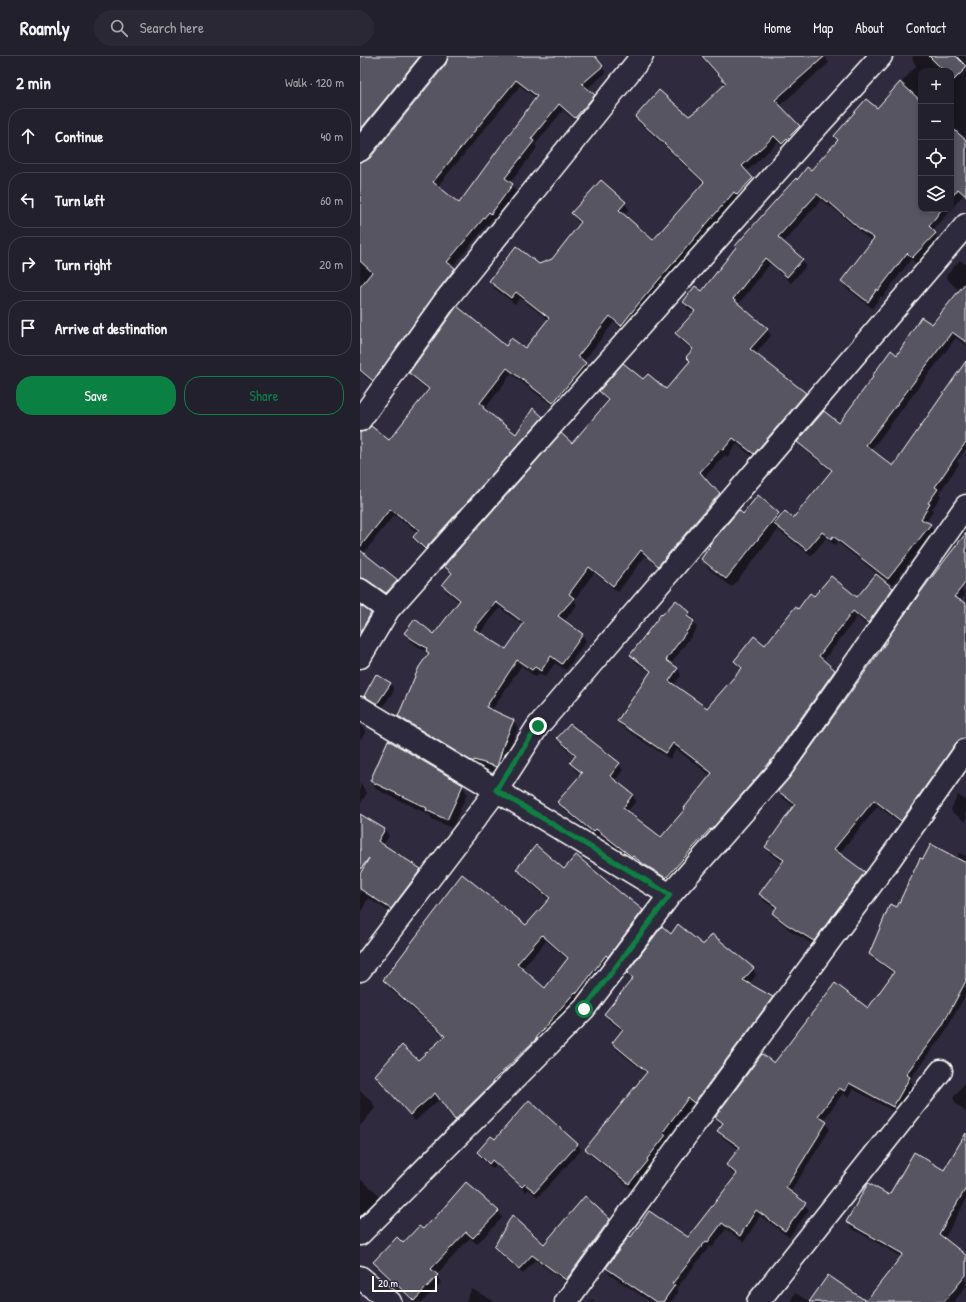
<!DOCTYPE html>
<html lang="en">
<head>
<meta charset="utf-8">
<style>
	:root { --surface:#23202e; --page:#2b2836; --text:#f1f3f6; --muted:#a3a3aa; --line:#403e4a; --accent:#0b8043 }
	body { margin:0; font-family:"Patrick Hand",sans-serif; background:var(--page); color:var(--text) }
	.controls { position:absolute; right:12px; top:12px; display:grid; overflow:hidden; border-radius:8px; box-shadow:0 2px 6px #0003 }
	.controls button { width:36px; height:36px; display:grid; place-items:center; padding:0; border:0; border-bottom:1px solid var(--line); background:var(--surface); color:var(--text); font:20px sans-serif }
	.scale { position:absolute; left:12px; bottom:10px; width:65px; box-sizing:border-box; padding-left:4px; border:2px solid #fff; border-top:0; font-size:11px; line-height:14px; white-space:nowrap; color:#fff; -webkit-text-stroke:3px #2f2a3d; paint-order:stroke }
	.stop { position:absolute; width:12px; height:12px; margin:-9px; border:3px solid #0b8043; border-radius:50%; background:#fff }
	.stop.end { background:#0b8043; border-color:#fff; box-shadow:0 1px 4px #0008 }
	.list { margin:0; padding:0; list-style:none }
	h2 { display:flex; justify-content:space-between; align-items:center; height:52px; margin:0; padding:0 16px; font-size:17px }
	h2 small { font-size:13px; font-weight:400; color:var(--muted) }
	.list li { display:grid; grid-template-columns:26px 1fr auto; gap:12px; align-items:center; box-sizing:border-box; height:56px; margin:0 8px 8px; padding:0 8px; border:1px solid var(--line); border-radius:16px }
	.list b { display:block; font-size:15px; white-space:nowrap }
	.list em { font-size:13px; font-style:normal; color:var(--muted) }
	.actions { display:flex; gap:8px; padding:12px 16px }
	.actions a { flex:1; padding:9px 0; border:1px solid var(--accent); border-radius:16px; text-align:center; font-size:14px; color:var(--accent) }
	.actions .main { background:var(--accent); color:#fff }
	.icon { flex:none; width:22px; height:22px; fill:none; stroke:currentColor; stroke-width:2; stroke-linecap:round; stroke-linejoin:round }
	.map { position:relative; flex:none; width:606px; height:1246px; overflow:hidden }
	header { display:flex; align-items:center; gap:24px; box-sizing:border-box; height:56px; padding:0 20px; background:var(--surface); border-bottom:1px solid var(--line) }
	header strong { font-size:19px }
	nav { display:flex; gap:22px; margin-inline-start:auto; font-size:14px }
	.search { width:280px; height:36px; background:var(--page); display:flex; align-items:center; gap:10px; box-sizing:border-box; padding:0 14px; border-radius:22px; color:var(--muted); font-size:15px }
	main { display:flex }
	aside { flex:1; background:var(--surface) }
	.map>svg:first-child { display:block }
	.shadow { fill:#0007; fill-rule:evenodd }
	.building { fill:#595564; stroke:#fff; fill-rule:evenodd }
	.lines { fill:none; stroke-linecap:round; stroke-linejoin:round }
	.minor-casing { stroke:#fff; stroke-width:25 }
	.minor { stroke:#2f2a3d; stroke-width:22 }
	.route { stroke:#0b8043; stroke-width:5 }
</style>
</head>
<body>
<header>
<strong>Roamly</strong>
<div class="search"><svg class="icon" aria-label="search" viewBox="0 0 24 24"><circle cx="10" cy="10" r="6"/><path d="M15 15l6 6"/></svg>Search here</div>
<nav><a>Home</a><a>Map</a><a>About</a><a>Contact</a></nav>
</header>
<main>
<aside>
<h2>2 min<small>Walk · 120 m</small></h2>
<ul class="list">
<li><svg class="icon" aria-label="ahead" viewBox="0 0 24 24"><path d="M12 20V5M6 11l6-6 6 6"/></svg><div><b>Continue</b></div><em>40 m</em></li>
<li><svg class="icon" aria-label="left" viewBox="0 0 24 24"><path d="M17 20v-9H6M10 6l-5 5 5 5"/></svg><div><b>Turn left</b></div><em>60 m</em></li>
<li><svg class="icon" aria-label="right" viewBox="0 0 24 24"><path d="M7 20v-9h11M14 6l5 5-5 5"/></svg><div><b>Turn right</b></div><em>20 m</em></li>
<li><svg class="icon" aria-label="arrive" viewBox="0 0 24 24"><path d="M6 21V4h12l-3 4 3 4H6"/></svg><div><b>Arrive at destination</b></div></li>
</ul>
<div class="actions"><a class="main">Save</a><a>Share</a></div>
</aside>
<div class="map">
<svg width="606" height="1246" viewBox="0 0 606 1246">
	<rect width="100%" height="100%" fill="#2f2a3d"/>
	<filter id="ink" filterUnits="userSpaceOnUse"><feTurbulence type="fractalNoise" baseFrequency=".025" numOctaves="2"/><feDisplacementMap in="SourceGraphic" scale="8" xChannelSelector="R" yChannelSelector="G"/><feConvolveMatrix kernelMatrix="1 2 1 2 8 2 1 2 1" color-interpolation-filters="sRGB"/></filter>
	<g filter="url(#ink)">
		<path class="shadow" d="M20,0H69L0,85V25Z
			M89,0H234L246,17L227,33L234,40L238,46L219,68L203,54L175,89L177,92L150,127L156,135L135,164L133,162L92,211L98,220L17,331L0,316V107H4L10,103L87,8ZM160,30L176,42L99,148L77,131Z
			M340,0H465L469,7L419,50L439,71L443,78L426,94L418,86L386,116L393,122L396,129L381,145L378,142L282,253L265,276L254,266L223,306L229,314L197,353L151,318L125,353L126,356L156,380L182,361L186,368L70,499L58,488L54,482L58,477L34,459L3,498L37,525L41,531L30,543L0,523V393L29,385L69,335L54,323L50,317L146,291L166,293L188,264L160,242L155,248L134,232L130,225L193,204L220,168L216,164L212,157L265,147L269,153L264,159L293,185L344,128L309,95L307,92L280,68L276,61H329L366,28Z
			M554,0H606V142L603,139L573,175L579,184L557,208L551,203L523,241L521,240L512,252L486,232L482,225L513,185L506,181L472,151L471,152L461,144L423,187L442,203L446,210L431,227L410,208L378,249L407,273L411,280L395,298L445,338L449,344L398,405L377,388L367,401L365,399L344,422L360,438L363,445L303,516L285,500L258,536L234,517L214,544L217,549L204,565L222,579L226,585L206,614L195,607L185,621L179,617L176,621L161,610L132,654L154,665L158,672L148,694L140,717L118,710L117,712L43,667L39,660L69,598L49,584L45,577L74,580L99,546L87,536L83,530L91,519L85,510L212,388L249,346L244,342L240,335L284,325L306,334L330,307L327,301L333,295L320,284L316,277L334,257L328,253L324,246L342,236L438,125L451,116L478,86L475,80L517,54L556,10L552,2ZM561,15H591V153H561ZM140,552L164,570L146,595L120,577Z
			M600,204L606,209V289L596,282L511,394L533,412L606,333V393L597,405L599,408L579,437L581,440L572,453L573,455L566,467L570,469L573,475L532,529L477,486L475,489L466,482L451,500L418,474L372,531L348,512L343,503L383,459L398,441L419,458L421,461L433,463L472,416L442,392L438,386L479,369L537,300L572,270L600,235L590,226L586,220Z
			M606,473V529L592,527L601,532L605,539L600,545L606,548V689L545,771L518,750L479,798L504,817L508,824L458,891L431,875L417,863L413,857L416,853L404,845L401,838L424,807L410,798L406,791L435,751L423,742L419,735L431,722L594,495L592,493Z
			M532,532L536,539L512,573L497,561L463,605L474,615L478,621L413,713L310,827L287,814L277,805L276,807L239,779L237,782L202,752L199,746L222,719L215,714L211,707L216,701L202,689L198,683L259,708L263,714L255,725L273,739L276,745L267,756L301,783L326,754L351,720L316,693L310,703L262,671L259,665L291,617L275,606L271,599L302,560L329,557L333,563L332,565L337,572L311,608L318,613L321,619L314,629L347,654L381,614L375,606L405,591L438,554L455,542L497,543Z
			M0,550L11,558L14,565L0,590Z
			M16,620L31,628L34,634L21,654L9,647L5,640Z
			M0,668L6,676L0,684Z
			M11,725L102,729L107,738L92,772L72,763L70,759L16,733Z
			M0,728L3,731L7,737L0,748Z
			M598,739L606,745V766L592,756L591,753Z
			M0,759L25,774L29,780L23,789L60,814L64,820L35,859L8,842L0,858Z
			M599,797L606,800V938L585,976L550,1023L553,1028L537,1057L493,1033L488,1041L483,1037L463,1065L467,1067L470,1073L430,1137L445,1148L449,1154L429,1181L400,1160L384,1186L366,1173L352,1192L350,1190L316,1233L318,1236L311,1246H291L250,1219L247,1213L269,1181L328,1183L376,1120L370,1115L367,1109L379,1094L362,1081L358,1075L362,1070L356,1062L415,1008L509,954L534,918L514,904L510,898L538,852L597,803Z
			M157,813L204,815L282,855L286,862L221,943L219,942L180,988L100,1070L80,1043L55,1065L20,1025L17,1019L58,1005L85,982L28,931L24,924L166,870L189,844L161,819ZM186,885L208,904L185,933L161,914Z
			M311,879L342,889L393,912L396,919L389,928L412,942L416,948L338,1053L332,1048L307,1082L309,1086L290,1110L291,1112L273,1134L230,1099L226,1093L287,1018L257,994L253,987L263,975L249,965L246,958L272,924L268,917Z
			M606,1025V1056L597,1049L593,1042Z
			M0,1035L12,1045L15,1052L0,1070Z
			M169,1046L218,1088L221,1094L178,1141L168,1133L166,1136L136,1109L133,1113L121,1102L118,1096L135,1084Z
			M606,1079V1144L584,1183L606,1201V1230L595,1245L596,1246H507L542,1201L491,1172L487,1166L530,1141L584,1115Z
			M0,1123L17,1137L21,1144L0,1165Z
			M225,1142L250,1163L253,1169L210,1229L175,1204L163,1218L139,1197L135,1191L185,1189Z
			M139,1155L142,1162L117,1188L110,1182L76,1219L81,1227L62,1246H53L18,1212L14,1206L43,1188L73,1166Z
			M112,1233L135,1246H105Z
			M435,1237L450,1246H505H430Z
			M231,1243L236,1246H229Z"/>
		<path class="building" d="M0,0H60L0,74Z
			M88,0H235L243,10L222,28L235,39L215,62L199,48L171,83L174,85L145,122L153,128L131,158L129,156L87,206L95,212L75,238L13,325L0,314V231L12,216L0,205V106L5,105L10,102L86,8ZM156,24L177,40L99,147L73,126Z
			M342,0H465L415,44L440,70L422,88L414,80L382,110L393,122L377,139L374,136L279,247L261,270L250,260L218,300L226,307L193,347L147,312L120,347L124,350L123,352L156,378L173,352L183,361L65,493L53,481L59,474L30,453L0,491V376L6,375L11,370L29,384L69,333L49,317L97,250L146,290L151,282L165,292L189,262L156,236L151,242L129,225L156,190L179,208L192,203L221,166L211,157L241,124L266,146L259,154L293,184L344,126L304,88H305L275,61L299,34L329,60L341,51L366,27Z
			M569,0H596L606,10V12L594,24L591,21V15H584Z
			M540,26L561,45V153H582L569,170L576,177L552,202L547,197L518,235L517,233L508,246L481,225L514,182L501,174L468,145L467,146L457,138L418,181L443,203L427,221L405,202L373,243L408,273L390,293L446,337L394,398L373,382L363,394L361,393L340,416L350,428L360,437L298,510L281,494L253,530L229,511L209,538L214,542L198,560L223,578L202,608L191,600L181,615L175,611L172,614L157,604L126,651L154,664L144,687L137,711L114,704L113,706L38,660L59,611L69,597L66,595L67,592L52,583L44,577L55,563L74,578L100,544L82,529L92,517L84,510L201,377L212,387L249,344L239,335L263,307L283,323L288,318L306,333L330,305L326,301L333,293L315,277L335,255L323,246L335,230L342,235L376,191L375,190L416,144L436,122L437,124L447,111L451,114L478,84L474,80L506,43L517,52ZM136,546L164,567L146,593L114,573Z
			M591,71L606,84V140L598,133L591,142Z
			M606,226V286L592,276L506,389L533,410L606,305V386L575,431L578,433L568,447L570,448L561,463L571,468L528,523L473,480L471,483L462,476L447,494L414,468L425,455L433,462L472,414L437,386L464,355L479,367L513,321L512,320L531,294L537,299L561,261L572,268Z
			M398,439L419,457L366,523L341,503L350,490L349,489L379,454L383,458Z
			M606,477V526L594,541L606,547V682L600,683L596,687L541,765L514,744L474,793L505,816L454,885L426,868L412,857L417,851L399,838L424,804L405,791L435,748L418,735L430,721L528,584L527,583L568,526Z
			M0,494L38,524L26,537L7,524L0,522Z
			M516,518L533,532L508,567L493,555L459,600L475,614L410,706L351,774L350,773L306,822L282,807L273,800L272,801L236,773L233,776L197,746L222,717L210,707L216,699L197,682L210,668L260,707L250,720L273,738L263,752L301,781L325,753L324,752L352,717L313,687L306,697L257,665L291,615L270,599L301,558L302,559L316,544L330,556L327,560L334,565L306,604L318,612L309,625L347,652L382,612L374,605L394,580L405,589L435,551L438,553L450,537L454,540L471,520L497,541Z
			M0,549L11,557L0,577Z
			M16,618L31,627L17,648L4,640Z
			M28,684L103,729L87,764L66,754L67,752L10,725Z
			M0,758L25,773L18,785L61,813L31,853L0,833V818L9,802L0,814Z
			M571,788L606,807V925L582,970L546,1018L550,1021L533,1051L489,1027L485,1035L479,1032L458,1060L467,1066L426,1132L446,1147L425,1175L396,1154L380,1180L362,1167L348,1186L346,1185L312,1228L315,1229L303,1246H296L246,1212L269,1180L271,1181L289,1155L328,1181L377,1118L366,1109L380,1091L357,1075L363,1067L355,1061L402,998L414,1007L475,927L508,952L534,916L509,898L530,848L537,851L560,802L563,803Z
			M176,789L204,813L216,799L262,838V837L283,854L248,901L246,899L217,937L215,936L176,981L177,982L132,1026L133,1027L95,1064L75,1037L50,1059L15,1019L42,989L58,1004L85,980L23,924L83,845L82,844L102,818L166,869L190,842L156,813ZM182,879L208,902L185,932L157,908Z
			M318,868L342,888H344L352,878L394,912L383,924L413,941L334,1047L328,1042L303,1076L306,1079L287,1103L288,1105L269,1128L225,1093L287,1016L252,987L263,973L244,958L273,922L267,917L302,870L311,878Z
			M169,1044L218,1088L175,1136L165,1128L162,1131L132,1104L129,1108L117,1096L131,1080L135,1083Z
			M606,1077V1132L579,1178L606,1199V1219L584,1246H449L468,1219L506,1245L543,1198L486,1166L507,1129L508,1127L529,1139L554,1096L584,1114Z
			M106,1126L139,1155L113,1182L106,1176L71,1213L78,1219L54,1245L13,1206L37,1181L43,1187L59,1170L63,1173L72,1163L73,1164Z
			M225,1140L250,1163L206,1224L172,1199L159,1213L134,1191L152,1159L184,1188Z"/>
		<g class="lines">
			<defs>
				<path id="minor" d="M0,94L76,0
					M0,364L85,245L282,0
					M0,534L28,554
					M0,601L28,554L442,87L521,0
					M0,652L310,839
					M0,914L136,735L178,670L606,169
					M0,1178L224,953L310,839L420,714L606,450
					M0,1221L30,1246
					M206,1246L327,1078L530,803L606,694
					M398,1246L581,1015"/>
			</defs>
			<use href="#minor" class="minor-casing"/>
			<use href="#minor" class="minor"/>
		</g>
	</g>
	<g class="lines" filter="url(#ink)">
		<path class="route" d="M178,670L136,734L310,839L224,953"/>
	</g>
</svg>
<div class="controls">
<button>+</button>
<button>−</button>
<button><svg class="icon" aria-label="locate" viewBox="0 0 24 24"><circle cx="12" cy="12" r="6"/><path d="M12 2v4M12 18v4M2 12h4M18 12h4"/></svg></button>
<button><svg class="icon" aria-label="layers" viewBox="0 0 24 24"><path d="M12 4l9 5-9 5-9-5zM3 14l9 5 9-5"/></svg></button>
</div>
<div class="scale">20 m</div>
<div class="stop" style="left:224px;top:953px"></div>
<div class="stop end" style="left:178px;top:670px"></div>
</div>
</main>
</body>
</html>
